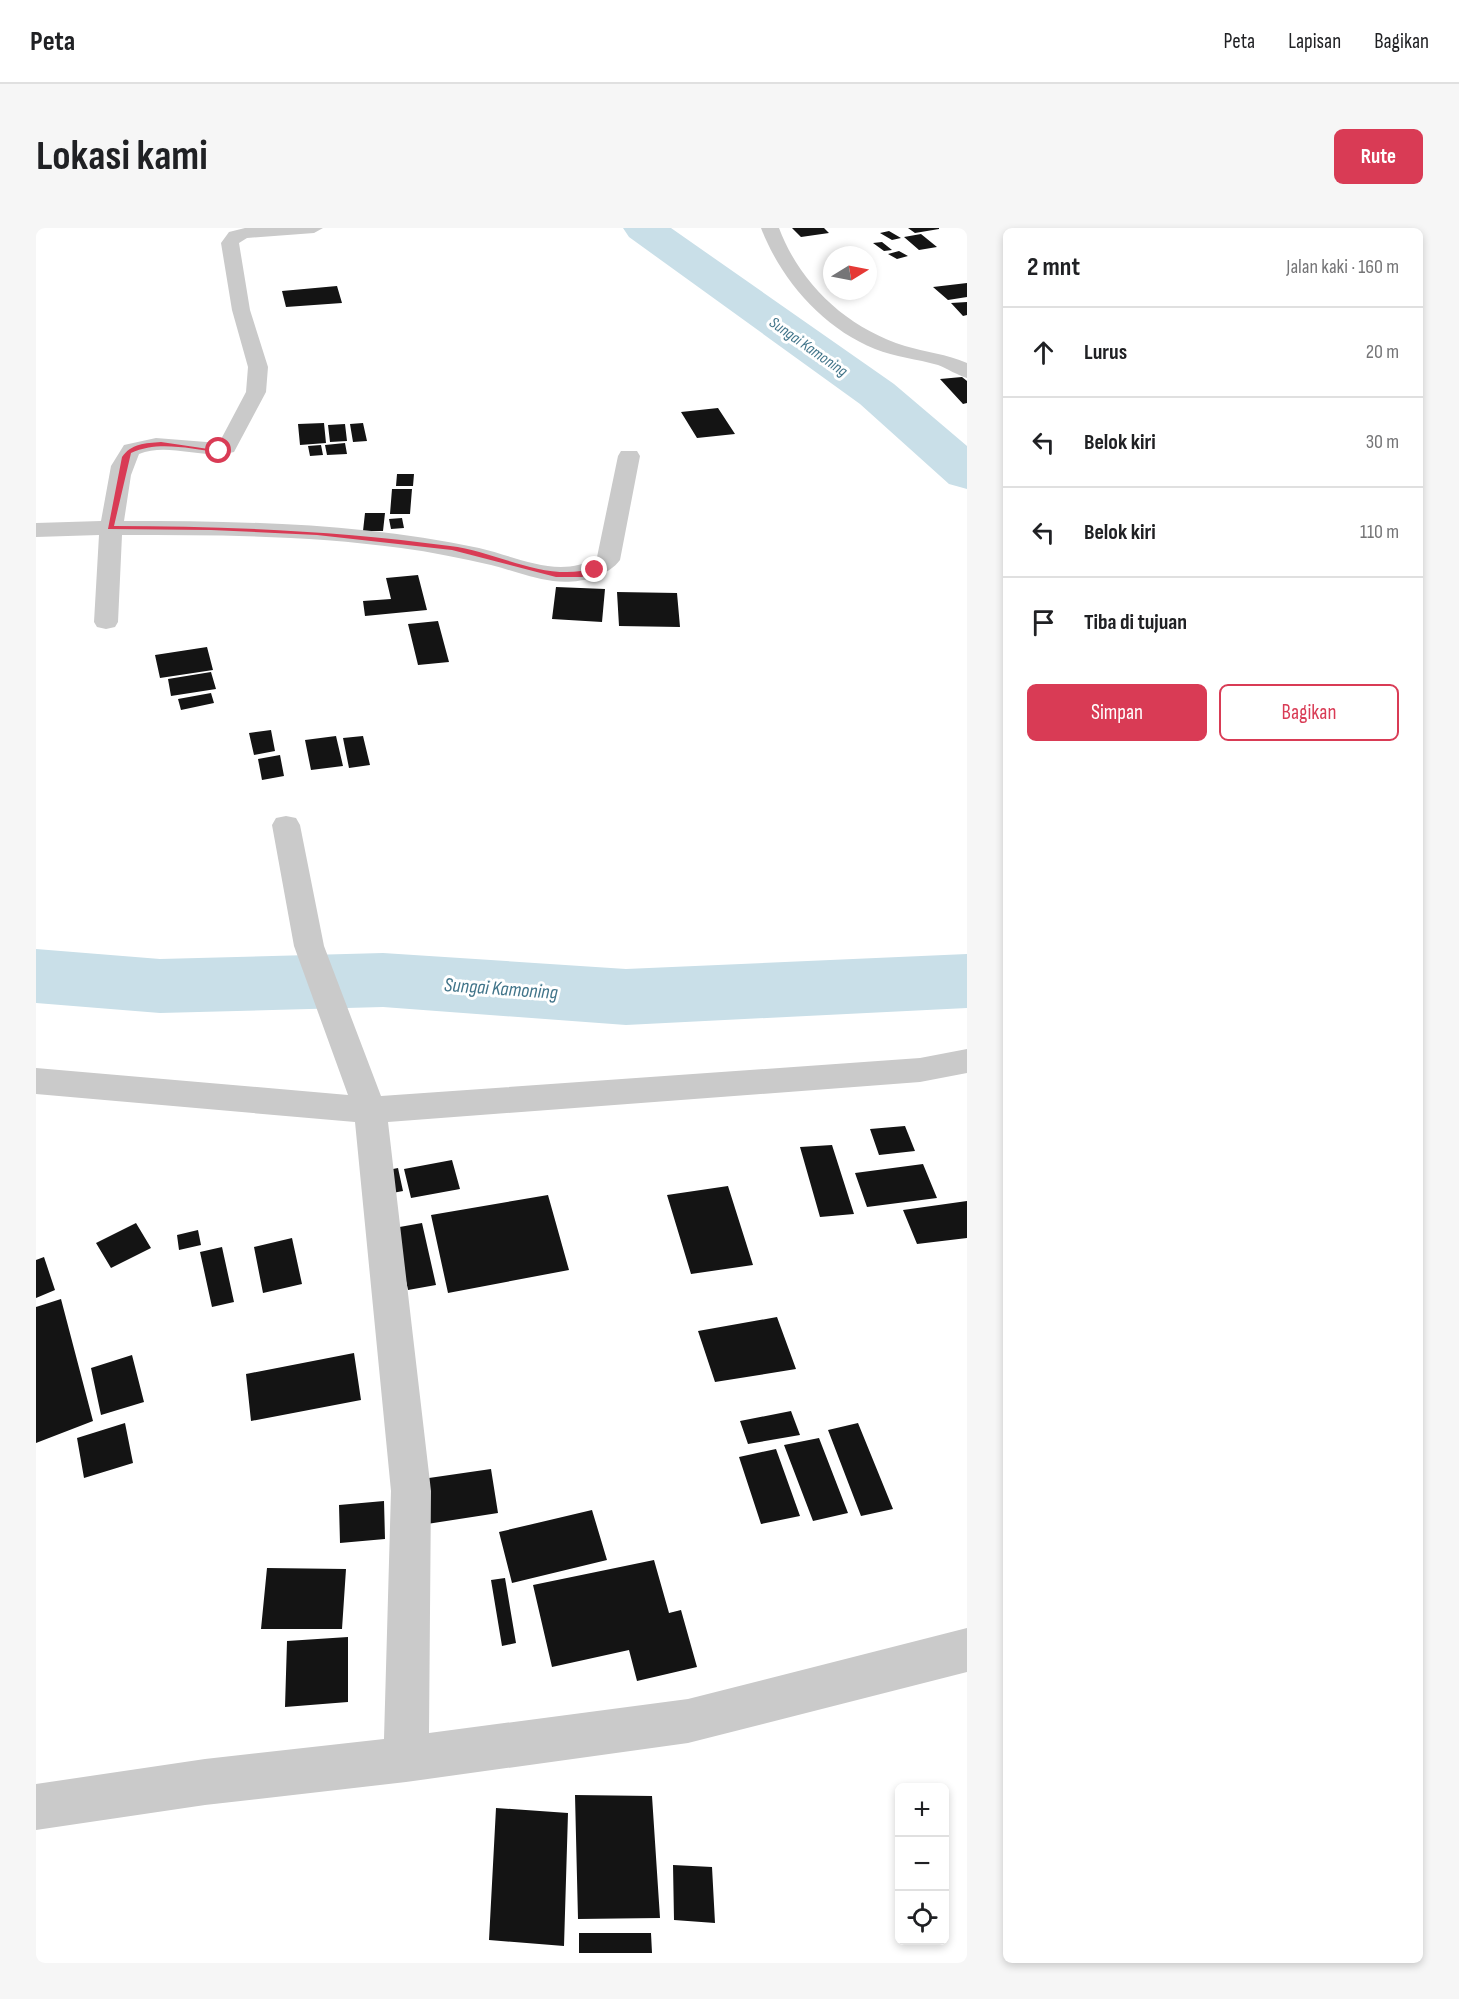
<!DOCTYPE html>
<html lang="id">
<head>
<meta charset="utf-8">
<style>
	:root { --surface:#fff; --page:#f6f6f6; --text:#202124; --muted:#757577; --line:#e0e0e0; --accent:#d93b55 }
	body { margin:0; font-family:"Sofia Sans Condensed",sans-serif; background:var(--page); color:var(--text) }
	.controls { position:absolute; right:18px; bottom:18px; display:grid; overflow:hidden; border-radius:9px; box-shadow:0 3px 9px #0003 }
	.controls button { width:54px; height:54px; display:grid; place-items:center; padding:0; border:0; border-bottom:2px solid var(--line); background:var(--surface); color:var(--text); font:30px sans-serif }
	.compass { position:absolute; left:787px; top:18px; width:54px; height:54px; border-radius:50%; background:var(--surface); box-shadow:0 3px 9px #0003; rotate:80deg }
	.stop { position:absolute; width:18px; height:18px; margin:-14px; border:4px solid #d93b55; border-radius:50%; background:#fff }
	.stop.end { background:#d93b55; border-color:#fff; box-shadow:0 2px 6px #0008 }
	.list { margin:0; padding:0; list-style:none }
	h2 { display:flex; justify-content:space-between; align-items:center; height:78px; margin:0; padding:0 24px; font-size:26px }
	h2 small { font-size:20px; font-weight:400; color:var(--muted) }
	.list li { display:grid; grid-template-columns:39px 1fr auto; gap:18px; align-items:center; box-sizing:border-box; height:90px; padding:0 24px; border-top:2px solid var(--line) }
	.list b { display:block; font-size:22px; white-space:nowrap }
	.list em { font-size:20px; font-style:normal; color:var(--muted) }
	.actions { display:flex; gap:12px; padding:18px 24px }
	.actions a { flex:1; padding:14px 0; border:2px solid var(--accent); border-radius:9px; text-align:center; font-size:21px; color:var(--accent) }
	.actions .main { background:var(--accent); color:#fff }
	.icon { flex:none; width:33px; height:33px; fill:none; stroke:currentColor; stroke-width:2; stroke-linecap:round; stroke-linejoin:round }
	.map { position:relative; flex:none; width:931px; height:1735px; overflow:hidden; border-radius:9px }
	header { display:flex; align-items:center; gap:36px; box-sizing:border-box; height:84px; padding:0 30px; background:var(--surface); border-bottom:2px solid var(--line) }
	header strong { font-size:28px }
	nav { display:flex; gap:33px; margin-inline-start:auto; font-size:21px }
	.intro { display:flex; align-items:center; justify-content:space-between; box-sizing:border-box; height:144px; padding:0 36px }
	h1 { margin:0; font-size:42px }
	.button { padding:15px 27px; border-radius:9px; background:var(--accent); color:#fff; font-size:21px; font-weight:700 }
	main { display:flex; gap:36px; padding:0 36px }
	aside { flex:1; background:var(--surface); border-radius:9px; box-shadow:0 3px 9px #0003 }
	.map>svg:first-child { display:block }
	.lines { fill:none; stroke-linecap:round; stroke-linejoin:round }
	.river { fill:#c9dfe8; fill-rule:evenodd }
	.building { fill:#141414 }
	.minor { fill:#cacaca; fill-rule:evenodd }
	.route { fill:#d93b55 }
	.labels { text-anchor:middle; stroke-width:6; stroke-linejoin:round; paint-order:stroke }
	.far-water-label { font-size:16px; font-style:italic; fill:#417489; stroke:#fff }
	.water-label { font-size:20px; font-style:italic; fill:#417489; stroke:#fff }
</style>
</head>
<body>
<header>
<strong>Peta</strong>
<nav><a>Peta</a><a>Lapisan</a><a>Bagikan</a></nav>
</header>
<div class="intro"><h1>Lokasi kami</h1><a class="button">Rute</a></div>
<main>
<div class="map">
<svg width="931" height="1735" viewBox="0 0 931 1735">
	<rect width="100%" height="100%" fill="#fff"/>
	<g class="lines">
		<path class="river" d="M587,0H635L858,156L931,218V261L913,256L824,176L593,9Z
			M0,721L124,731L347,725L590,741L931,726V780L590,797L347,779L124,785L0,775Z"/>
	</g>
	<path class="building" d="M756,0H788L793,5L765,9Z
		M872,0H903V1L879,5Z
		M853,3L865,10L856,12L844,5Z
		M885,6L901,19L883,22L868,9Z
		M846,14L856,22L848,23L837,15Z
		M863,23L872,28L861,31L852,26Z
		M931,55V69L912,72L897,59Z
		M301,58L306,75L250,79L246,63Z
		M931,74V87L927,88L915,75Z
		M926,149L931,153V175L927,176L904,151Z
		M682,180L699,206L661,210L645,184Z
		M288,195L290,215L264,217L262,196Z
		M327,195L331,213L317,214L314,196Z
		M309,196L311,213L294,214L292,197Z
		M309,215L311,226L291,227L289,217Z
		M285,217L287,227L274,228L272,218Z
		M361,246H378L377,258H360Z
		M356,261H376L374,286H354Z
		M329,285H349L347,303H327Z
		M366,290L368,300L355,301L353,291Z
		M382,347L391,382L329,388L327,373L355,371L350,350Z
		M520,359L569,361L566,394L516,391Z
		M581,364L641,365L644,399L583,398Z
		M402,393L413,434L382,437L372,396Z
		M171,419L177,442L124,450L119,427Z
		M175,444L180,461L135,468L132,451Z
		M175,465L178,475L145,482L142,471Z
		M235,502L239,523L218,527L213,505Z
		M300,508L307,538L275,542L269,512Z
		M327,508L334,537L313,540L307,510Z
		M244,527L248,548L226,552L222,531Z
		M869,898L879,923L843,927L834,901Z
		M796,917L818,986L784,989L764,919Z
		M416,932L424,961L375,970L368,941Z
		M887,936L901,970L831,979L819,945Z
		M362,940L367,963L346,967L342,944Z
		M692,958L717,1037L655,1046L631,967Z
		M512,967L533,1042L412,1065L395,987Z
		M931,973V1010L881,1016L867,982Z
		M100,995L115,1020L75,1040L60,1015Z
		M386,995L400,1057L372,1062L358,1000Z
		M162,1002L165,1017L143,1022L141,1007Z
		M256,1010L266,1056L227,1065L218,1019Z
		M186,1019L198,1074L176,1079L164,1024Z
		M8,1029L19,1062L0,1070V1032Z
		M25,1071L57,1193L0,1215V1079Z
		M741,1089L760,1141L679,1154L662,1103Z
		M318,1125L325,1172L215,1193L210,1146Z
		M96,1127L108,1174L65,1187L55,1140Z
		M755,1183L764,1207L712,1216L704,1193Z
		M89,1195L97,1235L48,1250L41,1210Z
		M822,1195L857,1281L825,1288L792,1202Z
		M783,1210L812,1285L777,1293L748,1217Z
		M740,1221L764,1288L725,1296L703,1229Z
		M455,1241L462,1285L391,1296L386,1251Z
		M348,1273L349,1311L304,1315L303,1277Z
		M556,1282L571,1332L476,1355L463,1304Z
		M618,1332L633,1385L645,1382L661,1439L601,1453L593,1422L516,1439L497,1357Z
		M231,1340L310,1341L306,1401H225Z
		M469,1350L480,1415L466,1418L455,1352Z
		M312,1409V1474L249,1479L251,1413Z
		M539,1567L616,1568L624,1690L542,1691Z
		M460,1580L532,1585L528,1718L453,1712Z
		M637,1637L676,1639L679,1695L638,1692Z
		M543,1705H615L616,1725H543Z"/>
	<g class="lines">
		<path class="minor" d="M209,0H287L278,5L211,10L203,15L214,82L232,139L230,164L198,224C167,232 132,214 103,226L95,247L88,293C207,293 326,295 443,320C482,329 524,352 561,329L582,228L585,223H601L604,228L584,332C570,351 538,356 517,353C495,350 475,342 455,337C425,330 395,324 365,320C272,307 179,307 86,307L82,394L79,399L70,401L61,399L58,394L63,307L0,309V295L65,293L75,238L88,217L120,210L183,215L210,164L212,139L196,82L185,15L193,4Z
			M725,0H743C764,56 811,100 869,118C889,124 911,126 931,135V150C921,147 912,141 902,137C881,131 859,129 839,121C787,100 745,52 725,0Z
			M250,588L260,590L264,597L288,718L345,868L884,830L931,821V845L884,854L352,894L395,1263L393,1505L652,1471L931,1400V1444L652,1515L370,1554L169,1577L0,1602V1556L169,1531L348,1511L355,1263L319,894L0,866V840L312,867L258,718L236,597L240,590Z"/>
	</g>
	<path class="route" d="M125,214L186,223L183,224C154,221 122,212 95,225L78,298C191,298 302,303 414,318C463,324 510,355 559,340L563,342L546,349H520L416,322L281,307L175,302L72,301L86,229C95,216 109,215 125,214Z"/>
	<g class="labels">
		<g class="far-water-label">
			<text transform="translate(773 118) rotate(35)" y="6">Sungai Kamoning</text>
		</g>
		<g class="water-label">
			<text transform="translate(465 760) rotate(4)" y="7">Sungai Kamoning</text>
		</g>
	</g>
</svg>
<div class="controls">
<button>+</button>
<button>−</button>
<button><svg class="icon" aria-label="locate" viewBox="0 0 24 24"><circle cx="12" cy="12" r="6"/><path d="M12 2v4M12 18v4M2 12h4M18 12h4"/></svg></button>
</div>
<svg class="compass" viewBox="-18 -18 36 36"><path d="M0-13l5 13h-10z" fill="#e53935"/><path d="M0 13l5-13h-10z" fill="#757577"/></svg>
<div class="stop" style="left:183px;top:223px"></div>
<div class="stop end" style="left:559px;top:342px"></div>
</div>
<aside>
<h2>2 mnt<small>Jalan kaki · 160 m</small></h2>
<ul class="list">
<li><svg class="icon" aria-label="ahead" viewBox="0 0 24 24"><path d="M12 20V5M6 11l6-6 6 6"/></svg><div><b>Lurus</b></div><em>20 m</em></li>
<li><svg class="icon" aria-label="left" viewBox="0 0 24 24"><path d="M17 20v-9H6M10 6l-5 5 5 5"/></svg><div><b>Belok kiri</b></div><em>30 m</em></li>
<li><svg class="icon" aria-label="left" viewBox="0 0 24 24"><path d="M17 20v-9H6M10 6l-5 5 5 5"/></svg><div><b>Belok kiri</b></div><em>110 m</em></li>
<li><svg class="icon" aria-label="arrive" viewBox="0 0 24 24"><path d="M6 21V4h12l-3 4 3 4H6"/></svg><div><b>Tiba di tujuan</b></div></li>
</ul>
<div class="actions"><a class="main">Simpan</a><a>Bagikan</a></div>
</aside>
</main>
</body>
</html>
